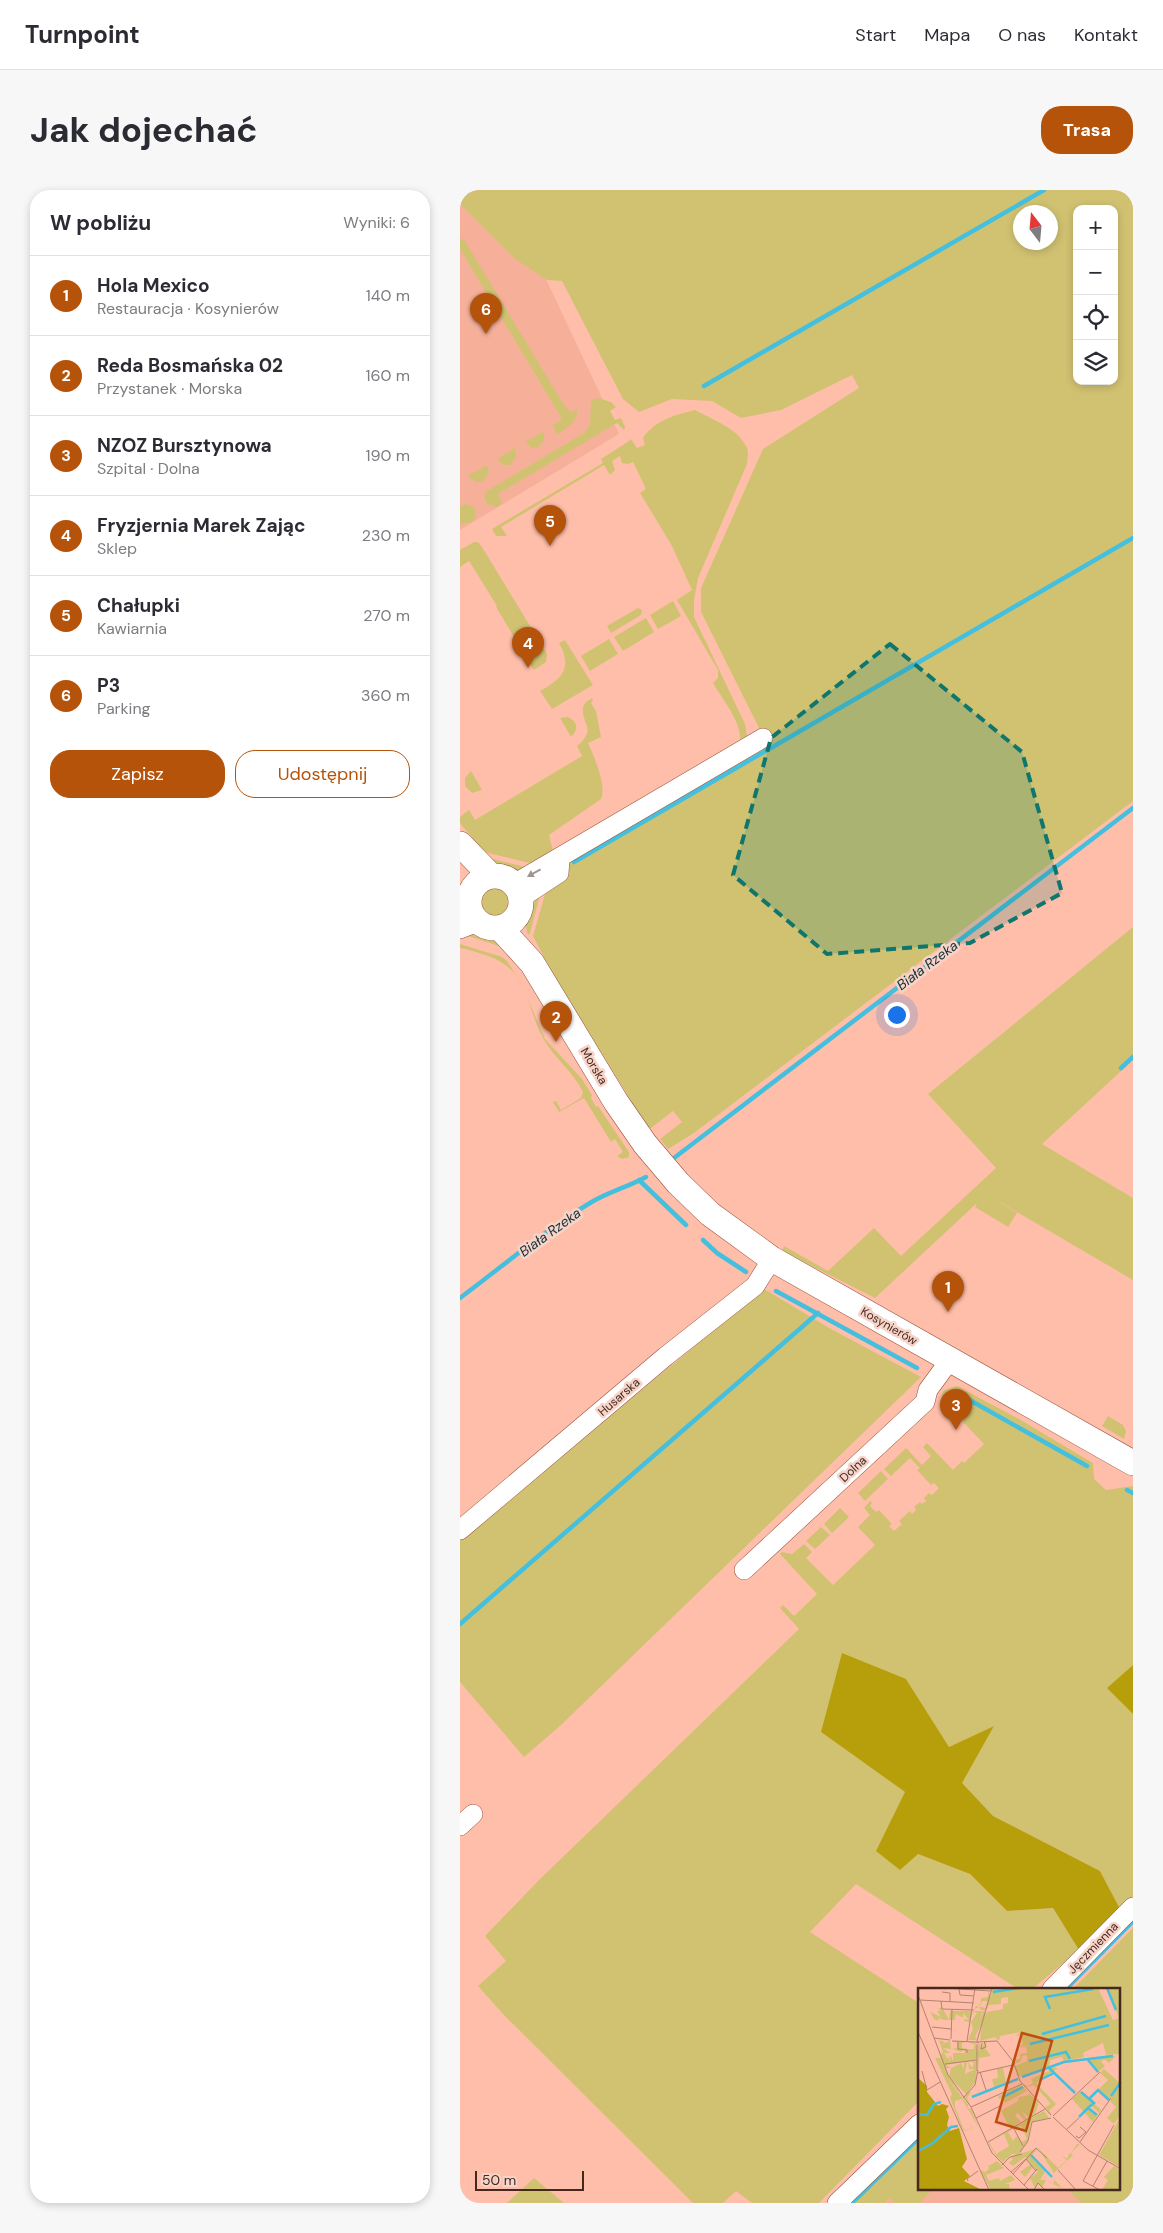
<!DOCTYPE html>
<html lang="pl">
<head>
<meta charset="utf-8">
<style>
	:root { --surface:#fff; --page:#f7f7f7; --text:#2b2b33; --muted:#7c7c81; --line:#e1e1e2; --accent:#b45309 }
	body { margin:0; font-family:"DM Sans",sans-serif; background:var(--page); color:var(--text) }
	.controls { position:absolute; right:15px; top:15px; display:grid; overflow:hidden; border-radius:10px; box-shadow:0 2px 8px #0003 }
	.controls button { width:45px; height:45px; display:grid; place-items:center; padding:0; border:0; border-bottom:1px solid var(--line); background:var(--surface); color:var(--text); font:25px sans-serif }
	.compass { position:absolute; left:553px; top:15px; width:45px; height:45px; border-radius:50%; background:var(--surface); box-shadow:0 2px 8px #0003; rotate:344deg }
	.scale { position:absolute; left:15px; bottom:12px; width:109px; box-sizing:border-box; padding-left:5px; border:2px solid #47281e; border-top:0; font-size:14px; line-height:18px; white-space:nowrap; color:#47281e; -webkit-text-stroke:4px #f6d4c9; paint-order:stroke }
	.you { position:absolute; left:436px; top:824px; width:18px; height:18px; margin:-12px; border:4px solid #fff; border-radius:50%; background:#1a73e8; box-shadow:0 0 0 8px #1a73e833 }
	.badge { display:grid; place-items:center; width:32px; height:32px; border-radius:50%; background:var(--accent); color:#fff; font-size:16px; font-weight:700 }
	.pin { position:absolute; translate:-50% -41px; filter:drop-shadow(0 1px 2px #0008) }
	.pin::after { content:''; position:absolute; top:26px; width:18px; height:15px; background:inherit; clip-path:polygon(0 0,100% 0,50% 100%) }
	.list { margin:0; padding:0; list-style:none }
	h2 { display:flex; justify-content:space-between; align-items:center; height:65px; margin:0; padding:0 20px; font-size:21px }
	h2 small { font-size:16px; font-weight:400; color:var(--muted) }
	.list li { display:grid; grid-template-columns:32px 1fr auto; gap:15px; align-items:center; box-sizing:border-box; height:80px; padding:0 20px; border-top:1px solid var(--line) }
	.list b { display:block; font-size:19px; white-space:nowrap }
	.list p { margin:0; font-size:16px; white-space:nowrap; color:var(--muted) }
	.list em { font-size:16px; font-style:normal; color:var(--muted) }
	.actions { display:flex; gap:10px; padding:15px 20px }
	.actions a { flex:1; padding:11px 0; border:1px solid var(--accent); border-radius:20px; text-align:center; font-size:18px; color:var(--accent) }
	.actions .main { background:var(--accent); color:#fff }
	.icon { flex:none; width:28px; height:28px; fill:none; stroke:currentColor; stroke-width:2; stroke-linecap:round; stroke-linejoin:round }
	.map { position:relative; flex:none; width:673px; height:2013px; overflow:hidden; border-radius:20px }
	header { display:flex; align-items:center; gap:30px; box-sizing:border-box; height:70px; padding:0 25px; background:var(--surface); border-bottom:1px solid var(--line) }
	header strong { font-size:24px }
	nav { display:flex; gap:28px; margin-inline-start:auto; font-size:18px }
	.intro { display:flex; align-items:center; justify-content:space-between; box-sizing:border-box; height:120px; padding:0 30px }
	h1 { margin:0; font-size:35px }
	.button { padding:12px 22px; border-radius:20px; background:var(--accent); color:#fff; font-size:18px; font-weight:700 }
	main { display:flex; gap:30px; padding:0 30px }
	aside { flex:1; background:var(--surface); border-radius:20px; box-shadow:0 2px 8px #0003 }
	.map>svg:first-child { display:block }
	.built { fill:#f6b099 }
	.green { fill:#d1c272; fill-rule:evenodd }
	.forest { fill:#b69f0b }
	.lines { fill:none; stroke-linecap:round; stroke-linejoin:round }
	.stream { stroke:#45bfde; stroke-width:4.5 }
	.minor-casing { stroke:#975039; stroke-width:20 }
	.major-casing { stroke:#975039; stroke-width:26 }
	.minor { stroke:#fff; stroke-width:19 }
	.major { stroke:#fff; stroke-width:25 }
	.oneway { fill:#a3948e }
	.marked { fill:#0f766e; fill-opacity:0.2; stroke:#0f766e; stroke-width:4; stroke-dasharray:10 6; stroke-linejoin:round }
	.labels { text-anchor:middle; stroke-width:5; stroke-linejoin:round; paint-order:stroke }
	.street-label { font-size:12px; fill:#47281e; stroke:#f6d4c9 }
	.water-label { font-size:14px; font-style:italic; fill:#132d34; stroke:#f6d4c9 }
	.inset-river { fill:none; stroke:#45bfde; stroke-width:2.5 }
	.inset-road { fill:none; stroke:#b58271; stroke-width:1 }
	.view { fill:#c04d10; fill-opacity:0.15; stroke:#c04d10; stroke-width:2.5 }
	.inset-edge { fill:none; stroke:#47281e; stroke-width:2.5 }
</style>
</head>
<body>
<header>
<strong>Turnpoint</strong>
<nav><a>Start</a><a>Mapa</a><a>O nas</a><a>Kontakt</a></nav>
</header>
<div class="intro"><h1>Jak dojechać</h1><a class="button">Trasa</a></div>
<main>
<aside>
<h2>W pobliżu<small>Wyniki: 6</small></h2>
<ul class="list">
<li><span class="badge">1</span><div><b>Hola Mexico</b><p>Restauracja · Kosynierów</p></div><em>140 m</em></li>
<li><span class="badge">2</span><div><b>Reda Bosmańska 02</b><p>Przystanek · Morska</p></div><em>160 m</em></li>
<li><span class="badge">3</span><div><b>NZOZ Bursztynowa</b><p>Szpital · Dolna</p></div><em>190 m</em></li>
<li><span class="badge">4</span><div><b>Fryzjernia Marek Zając</b><p>Sklep</p></div><em>230 m</em></li>
<li><span class="badge">5</span><div><b>Chałupki</b><p>Kawiarnia</p></div><em>270 m</em></li>
<li><span class="badge">6</span><div><b>P3</b><p>Parking</p></div><em>360 m</em></li>
</ul>
<div class="actions"><a class="main">Zapisz</a><a>Udostępnij</a></div>
</aside>
<div class="map">
<svg width="673" height="2013" viewBox="0 0 673 2013">
	<rect width="100%" height="100%" fill="#ffbea9"/>
	<path class="built" d="M0,0H44L159,244L0,340Z
		M673,1782V2013H396L459,1999H659V1799Z"/>
	<path class="green" d="M0,0H673V611L234,943L208,959L200,949L222,932L213,921L191,938H188L93,784L73,746L86,701L105,670L305,550L241,422V398L303,259L399,198L392,185L321,220L281,228L252,211L212,209L179,222L163,209L102,91L87,90L55,69L0,14ZM617,19H654V191H617ZM560,22H590V52H560Z
		M0,48L5,51L104,215L111,222L117,219C119,231 108,237 99,243L96,244L93,235L102,229L0,59Z
		M138,208L151,212L156,217L150,221L155,230L161,228L165,237L164,240L157,233L38,304L42,313L37,317L27,314L24,306L27,301L124,243L130,235L131,211Z
		M235,220C253,230 278,238 287,258C289,262 287,269 287,274L238,388L234,410V427L285,534L287,546L280,549C281,531 262,509 253,493L258,488V480L217,410L232,400L212,356L180,303L186,299L173,272L168,274L162,273L160,266L152,271L155,280L150,285L144,275L41,337L47,346H36L32,339L143,273L141,269L169,251L171,249L177,258L185,255L183,248C195,230 215,225 235,220Z
		M84,241V251L78,257L72,258L65,252Z
		M55,258L56,268L50,275H43L37,269Z
		M27,275L29,283L22,292H15L8,286Z
		M7,314L15,318L16,327L12,332L0,334V316Z
		M14,352H18L22,357L87,464L86,472L74,480L36,417L37,416L9,371L0,377V360Z
		M213,411L221,426L198,439L190,425Z
		M178,418L182,420L181,425L151,443L147,436Z
		M186,428L194,442L163,461L154,447Z
		M149,449L158,464L130,481L121,466Z
		M105,450L133,495L92,519L80,501C102,489 113,478 99,453Z
		M132,508L133,510L131,513L136,521L141,547L128,553C134,566 147,596 141,609L89,645L94,665L74,674L24,662L0,633V627L9,620L15,630L122,566L117,556C138,538 121,535 123,517L126,512Z
		M108,527C118,532 119,539 111,547L100,528Z
		M11,581L22,600L12,603L5,596V588Z
		M29,668L65,677L60,683L40,680Z
		M20 713a15 15 0 1 1 30 0a15 15 0 1 1-30 0Z
		M80,705L70,743L68,745C64,732 65,722 71,710Z
		M673,737V870L582,954L673,1008V1090L533,1008L557,1023L548,1037L515,1017L517,1013L415,1108L322,1061L324,1056L368,1081L414,1038L441,1066L536,978L468,904Z
		M11,742L37,748L42,757L5,745Z
		M0,754L42,767L47,771L61,793L85,849L122,889L132,905L131,908L136,917L138,916L169,962V967L162,969L157,966L163,962L155,949L151,952L124,908L99,922L93,912L96,911L101,920L121,908L123,902C113,881 91,865 82,846C64,810 68,777 22,764C15,762 8,759 0,758Z
		M304,1099L371,1139L461,1187L101,1535L64,1567L0,1492V1350Z
		M497,1196L559,1229L633,1273L634,1289L646,1300L673,1296V1475L648,1498L673,1524V1706L660,1719L640,1681L533,1626L501,1593L534,1536L489,1557L446,1489L361,1542L445,1602L458,1664L510,1684L547,1721L593,1718L619,1760L572,1799H558L396,1694L350,1742L459,1813V1911L359,2013H292L276,2001L263,2013H233L42,1823L18,1796L46,1771L25,1746L79,1690L339,1439L320,1418L323,1415L334,1426L357,1404L320,1364L322,1362L332,1364L344,1354L352,1362L346,1368L373,1395L415,1355L398,1337L410,1325L404,1318L410,1311L412,1313L410,1316L416,1322L419,1320L432,1334L429,1336L434,1341L442,1334L439,1331L450,1321L452,1324L456,1320L454,1317L460,1312L462,1314L466,1311L464,1308L469,1303L472,1305L479,1298L474,1293L471,1295L457,1280L460,1278L450,1268L431,1286L424,1279L446,1258L462,1275L471,1266L463,1257L467,1253L493,1280L502,1271L504,1273L524,1254L481,1209L483,1201Z
		M648,1226L663,1235L666,1241L664,1249L642,1236Z
		M421,1281L428,1289L405,1311L398,1303Z
		M380,1318L389,1327L372,1343L364,1334Z
		M361,1337L370,1345L355,1359L346,1351Z
		M673,1738V2013H621L607,1999H659V1799H613Z
		M459,1951V1999H473L460,2013H434L429,2008L425,2013H395Z
		M74,1988L104,2013H47Z"/>
	<path class="forest" d="M382,1463L446,1489L489,1557L534,1536L502,1593L533,1626L640,1681L660,1719L619,1760L593,1718L547,1721L510,1684L458,1664L440,1680L416,1661L445,1602L361,1542Z
		M673,1475V1524L647,1498Z"/>
	<g class="lines">
		<path class="stream" d="M244,196L584,0
			M114,672L673,348
			M661,878L673,867
			M214,968L673,618
			M179,990L226,1035
			M243,1050L257,1063L286,1082
			M316,1101L457,1178
			M0,1108C43,1076 85,1040 130,1013C148,1002 168,997 186,987
			M497,1203L627,1276
			M667,1300L673,1303
			M0,1434L358,1123
			M606,1799L673,1731
			M392,2013L459,1948"/>
		<defs>
			<path id="minor" d="M54,694L303,548
				M61,708L99,683L100,670
				M0,723L9,717
				M0,739L18,732
				M0,1340L206,1166L295,1096L312,1069
				M284,1380L465,1212L468,1200L490,1170
				M0,1636L13,1624
				M592,1799L673,1717
				M377,2013L459,1934"/>
			<path id="major" d="M0,654L31,686
				M9 712a26 26 0 1 1 52 0a26 26 0 1 1-52 0Z
				M40,738L72,773L156,912L185,954L218,993L250,1024L312,1069L673,1273"/>
		</defs>
		<use href="#minor" class="minor-casing"/>
		<use href="#major" class="major-casing"/>
		<use href="#minor" class="minor"/>
		<use href="#major" class="major"/>
	</g>
	<defs><path id="oneway-solid" d="M-6-.8H1V-3.2L6.5 0L1 3.2V.8H-6Z" transform="scale(1.25)"/></defs>
	<use class="oneway" href="#oneway-solid" transform="translate(74 683) rotate(151)"/>
	<path class="marked" d="M430,454L562,562L602,703L510,753L367,764L273,685L311,548Z"/>
	<g class="labels">
		<g class="street-label">
			<text transform="translate(134 876) rotate(59)" y="4">Morska</text>
			<text transform="translate(429 1136) rotate(30)" y="4">Kosynierów</text>
			<text transform="translate(159 1207) rotate(-41)" y="4">Husarska</text>
			<text transform="translate(393 1279) rotate(-43)" y="4">Dolna</text>
			<text transform="translate(633 1758) rotate(-46)" y="4">Jęczmienna</text>
		</g>
		<g class="water-label">
			<text transform="translate(467 775) rotate(-37)" y="5">Biała Rzeka</text>
			<text transform="translate(90 1042) rotate(-36)" y="5">Biała Rzeka</text>
		</g>
	</g>
	<g transform="translate(458 1798)">
		<rect width="202" height="202" fill="#ffbea9"/>
		<path d="M74,0H180L195,32L201,30L188,0H202V66L188,67L185,55L165,65L166,69L146,73L144,69L132,72L131,79L140,80L118,95L138,116L131,123L134,127H133L127,119L133,116L116,97L108,99L105,96L110,98L115,95L113,91L133,82L130,79L100,89L97,78L109,73V67L104,68L103,73L100,75H97L95,71H102V66L109,65L108,59L101,60L111,57L100,59L105,56L103,47L98,48L102,44L82,48L81,53L77,49L62,53L64,35L57,49L59,52H50L55,41L53,34L59,25L56,24V23H64L61,34L65,23H68L67,29L69,24L85,21V16L90,15V9L83,10V16L71,17L68,22H63L61,19L56,21L58,18L68,20L69,13H64L63,17L59,16H63V10L70,9V3L73,9ZM24,19L31,32L32,23H55L52,34L46,33V31L51,32L45,25V30L38,26L37,32H26L20,30L21,33L16,31L12,24L23,29L19,23H23L20,21ZM21,52L27,54L24,56L32,53L33,61L25,60L32,65H26L30,71L32,67L31,75L33,67L35,74V65H47L46,61L43,64L34,61L39,60V55L34,53L48,54L44,55V60L50,61H56V56L49,54H57L60,66V57L62,55L63,61L67,54L73,53L79,54H69L67,60L73,68L61,70L60,83V68L58,72L28,77L33,80L43,75L46,81V75L49,74L47,86L57,81H51L50,74L54,80L56,75L53,74L59,73L58,93L49,105L53,104L49,110L53,118L47,109L48,106L31,89L33,80H28L25,74L32,91L43,106L30,91L50,117V119L49,120L53,121L61,140L44,111L37,113V119L46,142L54,141L51,133L55,141L45,143L32,110L34,106L17,70H22L28,84L16,53L22,68L25,64ZM198,68L191,75L186,71L183,74L187,78L180,84L169,71ZM85,80L88,94L76,99L74,91L80,90L79,81ZM186,81L202,95L199,100L202,103V128L196,136L189,130L198,119L192,113L194,108L191,112L180,102L190,92L182,85ZM103,97L109,103L87,115L84,110L81,111L80,108ZM163,103L183,122L181,125L173,117L171,120L179,128L175,134L154,111ZM110,105L121,114L117,126L111,130L103,122L109,131L106,132L100,125L97,127L103,134L92,140L83,123L100,113L101,109L111,107ZM126,123L131,130L113,134L110,153L101,167L94,166L85,174L78,168L70,154ZM103,138L109,151L104,154L99,148L95,153L90,144L97,140L98,143ZM86,146L91,158L78,166L71,154ZM202,130L203,175L200,178L181,167ZM159,156H162L153,165L155,167L136,185L120,160L114,167L144,200L135,196L137,192L128,182L122,192H128L124,200L120,195L117,200L112,190L120,184L115,179L107,189L102,184L113,176L107,169L95,178L91,175L95,171L92,169L120,160L140,180L149,172L147,171L145,169V168L149,171L152,164V168L153,165ZM79,173L86,180L68,187L71,193L81,190L82,193L93,187L97,192L87,196H91L92,202H73L62,182L67,184L71,181L70,178ZM196,178L202,182V202H184L190,192L186,189Z" fill="#d1c272" fill-rule="evenodd"/>
		<path d="M0,90L9,98V104L20,118L24,116L31,118L28,121L31,129L29,137L32,143L41,140L49,171L44,179L52,188L46,193L64,202H0Z" fill="#b69f0b"/>
		<path class="inset-river" d="M189,0L198,22M75,4L102,0M132,21L127,9L175,1M124,46L188,28M112,56L191,37M170,72L180,84M111,73L148,64L152,71M131,80L157,105M104,89L146,74L195,68M122,92L136,85M163,104L176,115L171,119M193,108L203,94M54,109L100,91M85,109L105,99M172,110L180,102L191,112M0,126L9,127L16,116L23,114M161,129L170,120L179,127M0,163L15,155L33,139L40,138M113,167L134,189"/>
		<path class="inset-road" d="M27,0L73,3M41,1L42,7L56,8M24,4L32,5V14M0,7L30,87L53,119L74,165L111,202M2,12L56,15M23,13L24,21L56,22M14,39L33,41M0,44L71,202M16,50L32,52M33,51L34,21M34,53L58,54M49,53L57,0M59,53L74,0M40,54V61L49,62V65M61,55L58,54L79,53L97,76M64,55L63,61L68,59L66,53M59,56V83M95,73L102,93L133,127M27,76L59,72M4,83L9,102L22,94M62,84L68,102M59,85L95,77M45,110L57,97L60,82M53,119L104,96M135,128L182,84M135,129L170,162L203,181M58,130L84,117M95,139L105,158M149,141L161,130M158,148L161,150L168,144L162,139M70,154L127,121M162,154L193,110M102,164L110,153L114,134L133,130M108,171L118,183M84,177L92,169L104,166M140,182L158,202M93,184L108,171M95,186L118,160L129,170M50,193L49,191L60,183M106,197L119,181M175,198L189,173M116,202L120,195L127,202M182,202L165,193L196,137"/>
		<path class="view" d="M104,45L134,53L108,143L78,134Z"/>
		<rect width="202" height="202" class="inset-edge"/>
	</g>
</svg>
<div class="controls">
<button>+</button>
<button>−</button>
<button><svg class="icon" aria-label="locate" viewBox="0 0 24 24"><circle cx="12" cy="12" r="6"/><path d="M12 2v4M12 18v4M2 12h4M18 12h4"/></svg></button>
<button><svg class="icon" aria-label="layers" viewBox="0 0 24 24"><path d="M12 4l9 5-9 5-9-5zM3 14l9 5 9-5"/></svg></button>
</div>
<svg class="compass" viewBox="-18 -18 36 36"><path d="M0-13l5 13h-10z" fill="#e53935"/><path d="M0 13l5-13h-10z" fill="#7c7c81"/></svg>
<div class="scale">50 m</div>
<div class="you"></div>
<div class="pin badge" style="left:488px;top:1122px">1</div>
<div class="pin badge" style="left:96px;top:852px">2</div>
<div class="pin badge" style="left:496px;top:1240px">3</div>
<div class="pin badge" style="left:68px;top:478px">4</div>
<div class="pin badge" style="left:90px;top:356px">5</div>
<div class="pin badge" style="left:26px;top:144px">6</div>
</div>
</main>
</body>
</html>
